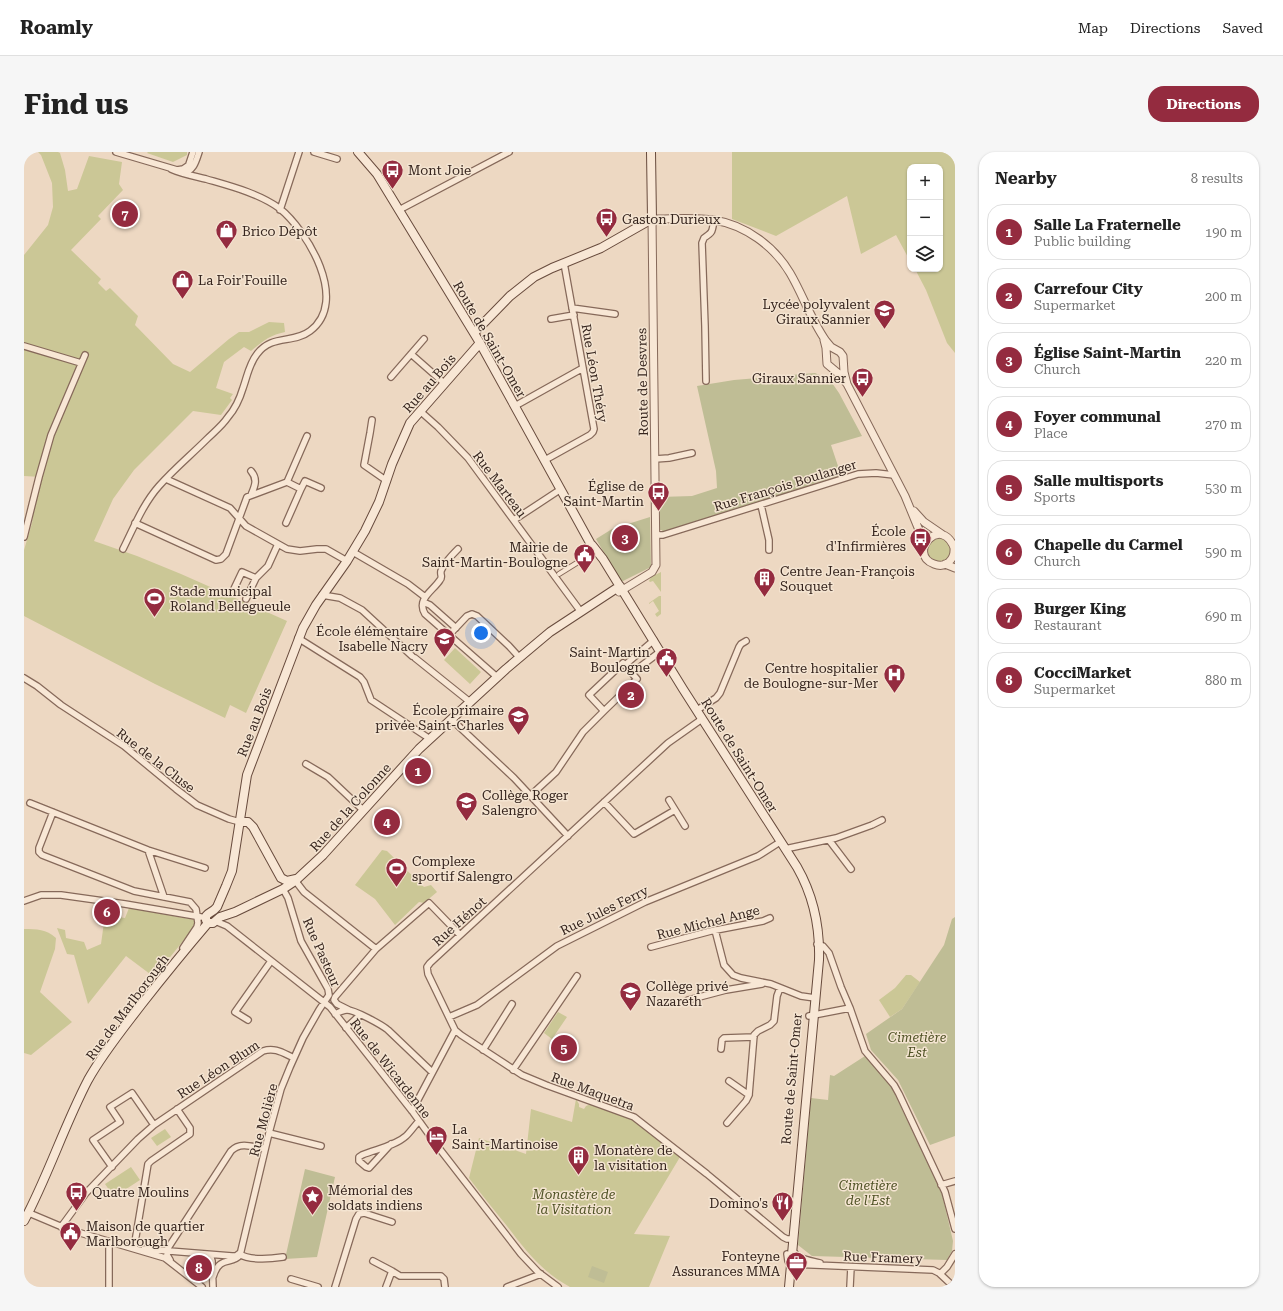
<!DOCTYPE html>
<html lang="en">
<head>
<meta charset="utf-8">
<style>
	:root { --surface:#fff; --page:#f6f6f6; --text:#222; --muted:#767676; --line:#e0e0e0; --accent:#942b3f }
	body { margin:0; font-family:"Roboto Serif",serif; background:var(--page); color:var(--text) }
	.controls { position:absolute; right:12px; top:12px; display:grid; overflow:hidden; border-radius:8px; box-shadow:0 1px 3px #0004 }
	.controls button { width:36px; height:36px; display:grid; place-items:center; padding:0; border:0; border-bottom:1px solid var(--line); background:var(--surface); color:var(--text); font:20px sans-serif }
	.you { position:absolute; left:457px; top:481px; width:14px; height:14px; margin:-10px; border:3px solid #fff; border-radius:50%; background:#1a73e8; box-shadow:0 0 0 6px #1a73e833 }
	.badge { display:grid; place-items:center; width:26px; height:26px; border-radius:50%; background:var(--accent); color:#fff; font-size:13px; font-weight:700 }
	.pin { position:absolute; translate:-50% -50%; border:2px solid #fff; box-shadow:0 1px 4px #0006 }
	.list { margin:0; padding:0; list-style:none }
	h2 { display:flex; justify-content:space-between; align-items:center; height:52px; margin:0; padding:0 16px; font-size:17px }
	h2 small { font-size:13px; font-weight:400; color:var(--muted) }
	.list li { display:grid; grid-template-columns:26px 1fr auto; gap:12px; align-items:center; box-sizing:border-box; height:56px; margin:0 8px 8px; padding:0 8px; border:1px solid var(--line); border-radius:16px }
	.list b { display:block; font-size:15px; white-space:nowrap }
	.list p { margin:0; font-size:13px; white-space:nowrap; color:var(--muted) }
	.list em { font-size:13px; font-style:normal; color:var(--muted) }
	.icon { flex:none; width:22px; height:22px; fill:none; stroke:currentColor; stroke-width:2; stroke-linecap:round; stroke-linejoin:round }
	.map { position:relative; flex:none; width:931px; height:1135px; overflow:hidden; border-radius:16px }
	header { display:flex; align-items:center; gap:24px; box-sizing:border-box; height:56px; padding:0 20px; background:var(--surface); border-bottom:1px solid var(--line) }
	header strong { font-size:19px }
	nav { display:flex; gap:22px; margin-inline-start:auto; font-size:14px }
	.intro { display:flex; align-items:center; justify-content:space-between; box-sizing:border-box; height:96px; padding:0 24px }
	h1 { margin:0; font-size:28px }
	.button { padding:10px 18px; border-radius:16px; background:var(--accent); color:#fff; font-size:14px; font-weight:700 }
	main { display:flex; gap:24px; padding:0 24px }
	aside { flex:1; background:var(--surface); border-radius:16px; box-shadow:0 1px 3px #0004 }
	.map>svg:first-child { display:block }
	.green { fill:#cbc796 }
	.cemetery { fill:#bfbd95 }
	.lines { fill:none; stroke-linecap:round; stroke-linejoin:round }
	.pedestrian-casing { stroke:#86695a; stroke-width:6 }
	.minor-casing { stroke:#86695a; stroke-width:8 }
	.tertiary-casing { stroke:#86695a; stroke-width:9 }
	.secondary-casing { stroke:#684b3d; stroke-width:10 }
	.pedestrian { stroke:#f8e7d5; stroke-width:4 }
	.minor { stroke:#f8e7d5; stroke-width:5.5 }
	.tertiary { stroke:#f8e7d5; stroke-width:7 }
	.secondary { stroke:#f8e7d5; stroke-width:8 }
	.labels { text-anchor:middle; stroke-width:3; stroke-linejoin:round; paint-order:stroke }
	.poi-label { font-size:13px; fill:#36251e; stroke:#f4e4d1; text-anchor:start }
	.street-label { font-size:13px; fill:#36251e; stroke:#f4e4d1 }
	.park-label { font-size:13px; font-style:italic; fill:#4f5225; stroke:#f4e4d1 }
</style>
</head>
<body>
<header>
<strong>Roamly</strong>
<nav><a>Map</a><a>Directions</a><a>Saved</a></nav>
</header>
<div class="intro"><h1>Find us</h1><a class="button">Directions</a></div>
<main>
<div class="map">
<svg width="931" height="1135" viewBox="0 0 931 1135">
	<rect width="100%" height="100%" fill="#edd8c2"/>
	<path class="green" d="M14,0H34L36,1L41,18L44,39L53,37L65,4L98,10L95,32L99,38L74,64L77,67L47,98L77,127L74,131L82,139L86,136L114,164L111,173L149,212L166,220L205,187L215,180H225L245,170L260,171L261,180C246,183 239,189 227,199L220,195L200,210L192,236L209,242L206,246L208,248L197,263L169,259L110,318L89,347L70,389L113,404L157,422L263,469L222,561L206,553L201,566L131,532L0,464V398L8,371L12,341L17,325L0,324V103L24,73L29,55L28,31L17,3Z
		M124,0H163V3L149,10L123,1Z
		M708,0H931V201L923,191L902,138L891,117H916V15H886V109L872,83L837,102L823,44L752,84L708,67Z
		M903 398a12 12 0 1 1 24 0a12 12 0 1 1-24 0Z
		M637,420V440L629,429L626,430L625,429L627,425Z
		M635,444H637V462L633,465L631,462L635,459L629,449L625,452V451Z
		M431,496L457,520L446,532L420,508Z
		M358,698L363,699L400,735L407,733L413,740L400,751L395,750L371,773L351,747L331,733Z
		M105,756L171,768L172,773L130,825L102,804L64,852L50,803L43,802L33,776L41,778L42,786L60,790L63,798L77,792L81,763L101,766Z
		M0,777C13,777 22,777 32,786L31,797L16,840L48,870L7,903L0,901Z
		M882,823H887L896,830L878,857L866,865L855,848L871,836Z
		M534,860L543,865L528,887L520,881Z
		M552,947L555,952V955L560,957L562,954L567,952L608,968L656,1005L610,1082L646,1084L625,1135H546C518,1120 502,1099 483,1074C470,1058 457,1042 445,1026L455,986L502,1002L507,957L548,970Z
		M141,977L147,985L133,994L127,986Z
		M107,1015L116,1028L90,1045L81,1032Z"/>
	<path class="cemetery" d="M791,221L806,228L815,241L838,284L807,293L817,323L638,381V378H636V345L668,344L693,336L692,319L673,234L710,228Z
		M626,365L627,415L597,430L572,387L588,377Z
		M931,765V984L906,993L874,928L847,898L842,882L878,857L920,793L928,767Z
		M841,904L867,934L918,1042L929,1089L928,1099L923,1108L788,1104L774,1093L787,946L804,948L806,923L810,924Z
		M281,1017L311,1025L293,1105L261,1107Z
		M568,1114L584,1120L580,1131L564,1125Z"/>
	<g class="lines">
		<defs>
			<path id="pedestrian" d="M535,422L564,404"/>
			<path id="minor" d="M92,0L153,18L159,17L165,13
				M290,0L313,7
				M164,15L169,0
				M159,21C170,19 172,9 175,0
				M256,58L275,0
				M375,58L485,0
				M548,156L591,162
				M527,167L550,163
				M0,194L57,211
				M387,202L420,231
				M367,225L400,187
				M682,229L681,174L678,91L680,86C689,80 688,80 690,68
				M491,254L559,216
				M396,259L414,275L444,306L557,460
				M348,268L346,281L340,313L363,329
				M631,307L645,306L668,301
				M521,308L566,283L569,280L570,277L540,111
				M227,319C234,327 231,334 227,343
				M142,327L206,356L222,374L263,397L276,399L293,397H302L323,409
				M263,330L277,337L281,329L297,336
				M737,353L745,388V398
				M490,368L537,337
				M111,371L192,408L197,407L202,402L223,345L263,330L283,284
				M262,371L277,337
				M632,381L635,383H639L834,322L852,321L870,323
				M0,385L15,325L27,283L61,203
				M99,397C110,375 119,352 135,334C150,317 167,303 183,287C190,280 198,274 204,265C211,257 216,246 219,236C223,225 225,212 233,202C248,182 269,192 286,179C326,149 283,78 255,56C234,41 206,34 182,27C170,24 158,22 147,17
				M434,397C429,402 419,413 417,419C416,423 419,425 416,428C409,439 392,447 401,462L473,525
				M329,400L384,432L401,445
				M209,439L218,420L232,426
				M298,443L316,446L338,458L388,504
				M222,447L232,426L244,414L254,392
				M399,450L406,453L432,476
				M425,483L443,464L448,462L453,464L485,494L495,505
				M274,486L336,525L340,530L347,548L406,587
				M391,506L446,550
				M599,511L613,527L580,559L565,543Z
				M601,513L630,488
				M608,521L637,499
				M0,526L13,534L37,553L100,594L152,637L173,653L205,667L216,670
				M673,558L692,546L696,541L715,495L717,492L722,489
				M427,567L490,626L544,684
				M678,567L644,591L406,811L403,815L404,822L431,878L437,883L498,923L522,933L610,965L683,1022L759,1085L763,1087H769
				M282,612L304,625L339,658
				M507,643L532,620L559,580L580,559
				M645,648L661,674
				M580,650L610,682L651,658
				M6,651L124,698L181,716
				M29,660L15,696V700L18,703L110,739L166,750L172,757L174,771L173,775L159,796
				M805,688L827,717
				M761,697L812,686L848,673L858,668
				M124,698L140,745
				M270,727L280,740L352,797
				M0,749L17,743H37L101,752L177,765
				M191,769L203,774L306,855L388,959L411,991L497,1102L514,1120L534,1135
				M691,778L700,813L709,823L717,826L747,832L777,844L791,846
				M793,792L799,794L805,801L817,835L826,856L841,899L870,933L875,942L921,1040L931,1077
				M627,795L687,779L739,769L746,766
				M664,848L702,838L738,832
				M325,858L313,852L310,848L311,845L352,797L405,751L436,783
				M311,862C315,860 319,858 323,858C331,858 358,873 364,878L408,920
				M785,864L826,856
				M425,865L453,853L533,794L621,750L734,704L756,690
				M224,868L211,860L247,809
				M322,876L336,863
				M697,897L698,888L700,886L730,885
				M459,898L488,852
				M489,918L553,824
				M705,929L725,943
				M388,959L431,878
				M703,971L722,949L725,943L730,883L734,879L746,873L750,869L753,844L756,836
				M245,981L297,994
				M367,992L345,1016L342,1015L335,1009V1005L338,1003C352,997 371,994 382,984C387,979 391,973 395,969
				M88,1015L69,988L96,970L86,955L108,941L130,973
				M917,1033L931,1029
				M5,1061L43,1077L141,1106L178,1135
				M37,1075L62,1041L114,987L130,973L239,899C251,895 259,901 270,906
				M110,1096L124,1012L127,1009L166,982V976L153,957
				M120,1097L208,1104H212L216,1101
				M768,1098C775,1108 785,1108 796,1111
				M215,1102C227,1109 246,1107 259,1105
				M763,1102L764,1109L766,1112
				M186,1103L188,1109L189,1135
				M146,1108L143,1103L144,1096L207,999C216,989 230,995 241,997
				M349,1109L368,1119
				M767,1112L909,1118L915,1121L930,1135
				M916,1122L923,1115L931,1102
				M189,1125C196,1102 208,1114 216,1103L245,981L257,937L266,915L279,886L295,858L305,843L304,837L277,789L264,746L259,737
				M267,1127L294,1135
				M85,1135V1089
				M311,1135L332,1067L335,1062L340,1061L368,1070
				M362,1135L368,1119L376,1124H417L420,1127L421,1135
				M483,1135L517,1122
				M826,1135L827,1115"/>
			<path id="tertiary" d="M800,188L802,196L803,212L815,222L823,232L881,344L895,378L900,395
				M890,359L900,370L919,383
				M930,396C931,407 922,417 910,412C882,402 918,360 931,398
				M921,412L931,416
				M595,440L628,420L632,413L628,67C649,67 670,65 690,68C721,73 750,94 766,121C779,143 787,168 802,189L807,195L816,200L819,204L820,220L823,232"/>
			<path id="secondary" d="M334,0L353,22L456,191L570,398
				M450,181L486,144L510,125L528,116L577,96L628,67L627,0
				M568,393L579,407L659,537L773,715C789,743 796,776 795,808L765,1135
				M216,670H224L229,675L257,726L263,729L272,727
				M184,771L182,768V764L184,762L190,758L193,755L202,734L208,719L223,623L279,476L292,453L323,409L341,379L355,350L368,312L386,271L456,191
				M184,771H189L196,765L211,760L259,737L271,729L299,703L395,597L482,517L526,480L596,434
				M0,1069C24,1024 40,974 64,928C79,901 98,878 117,853C139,825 161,798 184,771"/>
		</defs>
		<use href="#pedestrian" class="pedestrian-casing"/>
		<use href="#minor" class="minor-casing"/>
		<use href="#tertiary" class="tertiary-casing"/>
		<use href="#secondary" class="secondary-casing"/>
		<use href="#pedestrian" class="pedestrian"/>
		<use href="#minor" class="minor"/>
		<use href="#tertiary" class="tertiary"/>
		<use href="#secondary" class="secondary"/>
	</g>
	<defs>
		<symbol id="bus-pin" viewBox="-11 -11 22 30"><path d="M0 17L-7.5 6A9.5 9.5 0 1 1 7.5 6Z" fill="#942b3f" stroke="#f4e4d1"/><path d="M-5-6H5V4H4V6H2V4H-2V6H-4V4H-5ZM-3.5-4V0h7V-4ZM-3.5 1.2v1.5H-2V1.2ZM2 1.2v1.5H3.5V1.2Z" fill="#fff"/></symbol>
		<symbol id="shop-pin" viewBox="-11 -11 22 30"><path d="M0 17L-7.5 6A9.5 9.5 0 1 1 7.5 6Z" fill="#942b3f" stroke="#f4e4d1"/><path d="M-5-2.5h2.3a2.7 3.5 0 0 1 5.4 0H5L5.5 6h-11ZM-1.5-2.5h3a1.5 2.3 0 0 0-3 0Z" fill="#fff"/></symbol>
		<symbol id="school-pin" viewBox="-11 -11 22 30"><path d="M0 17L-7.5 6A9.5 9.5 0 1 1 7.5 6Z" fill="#942b3f" stroke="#f4e4d1"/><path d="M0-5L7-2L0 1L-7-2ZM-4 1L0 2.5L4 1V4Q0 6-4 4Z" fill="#fff"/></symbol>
		<symbol id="civic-pin" viewBox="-11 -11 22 30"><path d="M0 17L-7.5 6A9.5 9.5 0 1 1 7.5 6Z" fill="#942b3f" stroke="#f4e4d1"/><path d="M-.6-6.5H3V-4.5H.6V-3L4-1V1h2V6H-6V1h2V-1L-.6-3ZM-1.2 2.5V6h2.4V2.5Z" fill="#fff"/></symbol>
		<symbol id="building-pin" viewBox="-11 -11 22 30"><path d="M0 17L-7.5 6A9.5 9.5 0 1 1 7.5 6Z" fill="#942b3f" stroke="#f4e4d1"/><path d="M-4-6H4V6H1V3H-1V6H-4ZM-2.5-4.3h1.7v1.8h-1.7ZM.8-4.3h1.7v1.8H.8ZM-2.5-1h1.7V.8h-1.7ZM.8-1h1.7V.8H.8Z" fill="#fff"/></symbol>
		<symbol id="stadium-pin" viewBox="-11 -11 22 30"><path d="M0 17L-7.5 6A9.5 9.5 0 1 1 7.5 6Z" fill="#942b3f" stroke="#f4e4d1"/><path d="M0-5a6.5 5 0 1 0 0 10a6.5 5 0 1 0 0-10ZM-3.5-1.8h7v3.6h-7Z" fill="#fff"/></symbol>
		<symbol id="hospital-pin" viewBox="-11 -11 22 30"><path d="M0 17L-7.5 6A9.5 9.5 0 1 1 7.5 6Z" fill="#942b3f" stroke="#f4e4d1"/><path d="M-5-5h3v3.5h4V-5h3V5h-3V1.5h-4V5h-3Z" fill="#fff"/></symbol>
		<symbol id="hotel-pin" viewBox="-11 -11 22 30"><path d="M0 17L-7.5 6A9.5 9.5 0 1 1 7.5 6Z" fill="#942b3f" stroke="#f4e4d1"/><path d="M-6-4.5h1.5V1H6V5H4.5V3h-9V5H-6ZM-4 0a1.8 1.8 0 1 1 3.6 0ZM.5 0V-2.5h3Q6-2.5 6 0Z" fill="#fff"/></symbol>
		<symbol id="sight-pin" viewBox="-11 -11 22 30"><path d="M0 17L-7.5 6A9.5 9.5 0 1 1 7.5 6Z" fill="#942b3f" stroke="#f4e4d1"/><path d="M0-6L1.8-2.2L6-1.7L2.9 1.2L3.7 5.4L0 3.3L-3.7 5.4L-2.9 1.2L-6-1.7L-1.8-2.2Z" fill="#fff"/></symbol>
		<symbol id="restaurant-pin" viewBox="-11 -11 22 30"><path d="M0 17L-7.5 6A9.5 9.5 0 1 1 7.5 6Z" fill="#942b3f" stroke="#f4e4d1"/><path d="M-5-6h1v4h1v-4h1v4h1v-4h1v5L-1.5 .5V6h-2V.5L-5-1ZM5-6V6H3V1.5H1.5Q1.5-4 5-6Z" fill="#fff"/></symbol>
		<symbol id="office-pin" viewBox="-11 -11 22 30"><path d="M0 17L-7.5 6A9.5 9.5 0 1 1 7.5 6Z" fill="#942b3f" stroke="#f4e4d1"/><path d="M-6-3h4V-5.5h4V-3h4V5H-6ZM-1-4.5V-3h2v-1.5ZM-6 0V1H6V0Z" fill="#fff"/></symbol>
	</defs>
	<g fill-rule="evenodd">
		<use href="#bus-pin" x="356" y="6" width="25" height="34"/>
		<use href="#bus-pin" x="570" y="54" width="25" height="34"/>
		<use href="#shop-pin" x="190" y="66" width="25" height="34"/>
		<use href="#shop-pin" x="146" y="116" width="25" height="34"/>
		<use href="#school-pin" x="848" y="146" width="25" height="34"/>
		<use href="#bus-pin" x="826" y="214" width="25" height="34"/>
		<use href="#bus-pin" x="622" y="328" width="25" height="34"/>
		<use href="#bus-pin" x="884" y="374" width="25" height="34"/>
		<use href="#civic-pin" x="548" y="390" width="25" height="34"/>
		<use href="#building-pin" x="728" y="414" width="25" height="34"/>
		<use href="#stadium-pin" x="118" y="434" width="25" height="34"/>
		<use href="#school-pin" x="408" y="474" width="25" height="34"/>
		<use href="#civic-pin" x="630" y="494" width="25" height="34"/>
		<use href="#hospital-pin" x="858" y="510" width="25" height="34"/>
		<use href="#school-pin" x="482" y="552" width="25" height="34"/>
		<use href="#school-pin" x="430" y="638" width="25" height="34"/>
		<use href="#stadium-pin" x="360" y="704" width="25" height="34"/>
		<use href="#school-pin" x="594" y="828" width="25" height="34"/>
		<use href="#hotel-pin" x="400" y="972" width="25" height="34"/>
		<use href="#building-pin" x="542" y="992" width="25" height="34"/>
		<use href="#bus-pin" x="40" y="1028" width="25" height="34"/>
		<use href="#sight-pin" x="276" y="1032" width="25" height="34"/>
		<use href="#restaurant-pin" x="746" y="1038" width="25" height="34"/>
		<use href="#civic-pin" x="34" y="1068" width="25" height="34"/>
		<use href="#office-pin" x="760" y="1098" width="25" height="34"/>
	</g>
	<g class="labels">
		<g class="poi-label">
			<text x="384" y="23">Mont Joie</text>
			<text x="598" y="72">Gaston Durieux</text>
			<text x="218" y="84">Brico Dépôt</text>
			<text x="174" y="133">La Foir'Fouille</text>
			<text x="846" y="157" text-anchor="end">Lycée polyvalent<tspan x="846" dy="15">Giraux Sannier</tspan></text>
			<text x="822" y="231" text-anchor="end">Giraux Sannier</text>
			<text x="620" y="339" text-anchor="end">Église de<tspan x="620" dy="15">Saint-Martin</tspan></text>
			<text x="882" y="384" text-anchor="end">École<tspan x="882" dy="15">d'Infirmières</tspan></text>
			<text x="544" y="400" text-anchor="end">Mairie de<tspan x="544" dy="15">Saint-Martin-Boulogne</tspan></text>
			<text x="756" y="424">Centre Jean-François<tspan x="756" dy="15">Souquet</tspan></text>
			<text x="146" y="444">Stade municipal<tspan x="146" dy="15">Roland Bellegueule</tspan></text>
			<text x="404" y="484" text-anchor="end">École élémentaire<tspan x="404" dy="15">Isabelle Nacry</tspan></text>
			<text x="626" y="505" text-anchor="end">Saint-Martin<tspan x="626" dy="15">Boulogne</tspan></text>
			<text x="854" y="521" text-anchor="end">Centre hospitalier<tspan x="854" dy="15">de Boulogne-sur-Mer</tspan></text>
			<text x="480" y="563" text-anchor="end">École primaire<tspan x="480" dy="15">privée Saint-Charles</tspan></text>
			<text x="458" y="648">Collège Roger<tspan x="458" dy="15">Salengro</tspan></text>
			<text x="388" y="714">Complexe<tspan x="388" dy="15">sportif Salengro</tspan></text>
			<text x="622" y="839">Collège privé<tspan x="622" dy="15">Nazareth</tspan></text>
			<text x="428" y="982">La<tspan x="428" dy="15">Saint-Martinoise</tspan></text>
			<text x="570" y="1003">Monatère de<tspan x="570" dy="15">la visitation</tspan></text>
			<text x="304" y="1043">Mémorial des<tspan x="304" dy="15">soldats indiens</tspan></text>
			<text x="68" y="1045">Quatre Moulins</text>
			<text x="744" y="1056" text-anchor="end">Domino's</text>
			<text x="62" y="1079">Maison de quartier<tspan x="62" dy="15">Marlborough</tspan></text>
			<text x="756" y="1109" text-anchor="end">Fonteyne<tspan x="756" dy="15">Assurances MMA</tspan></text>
		</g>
		<g class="street-label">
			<text transform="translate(466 187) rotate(60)" y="5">Route de Saint-Omer</text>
			<text transform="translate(571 221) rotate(80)" y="5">Rue Léon Théry</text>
			<text transform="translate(618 230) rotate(-91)" y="5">Route de Desvres</text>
			<text transform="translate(405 231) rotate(-49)" y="5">Rue au Bois</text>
			<text transform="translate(476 332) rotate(53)" y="5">Rue Marteau</text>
			<text transform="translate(761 333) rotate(-17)" y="5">Rue François Boulanger</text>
			<text transform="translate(230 570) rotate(-69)" y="5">Rue au Bois</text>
			<text transform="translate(716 603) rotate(58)" y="5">Route de Saint-Omer</text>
			<text transform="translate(132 608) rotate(38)" y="5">Rue de la Cluse</text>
			<text transform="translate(326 655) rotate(-48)" y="5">Rue de la Colonne</text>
			<text transform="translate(580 758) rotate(-26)" y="5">Rue Jules Ferry</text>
			<text transform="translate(435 769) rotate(-42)" y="5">Rue Hénot</text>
			<text transform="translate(684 770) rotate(-14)" y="5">Rue Michel Ange</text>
			<text transform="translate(298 800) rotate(66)" y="5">Rue Pasteur</text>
			<text transform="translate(103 855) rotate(-53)" y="5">Rue de Marlborough</text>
			<text transform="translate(367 916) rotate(52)" y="5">Rue de Wicardenne</text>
			<text transform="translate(194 917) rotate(-33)" y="5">Rue Léon Blum</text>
			<text transform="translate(767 927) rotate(-85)" y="5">Route de Saint-Omer</text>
			<text transform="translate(569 939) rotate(20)" y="5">Rue Maquetra</text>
			<text transform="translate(239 968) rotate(-75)" y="5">Rue Molière</text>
			<text transform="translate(859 1105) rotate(2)" y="5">Rue Framery</text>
		</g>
		<g class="park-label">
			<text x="893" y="890">Cimetière<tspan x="893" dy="15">Est</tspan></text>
			<text x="844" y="1038">Cimetière<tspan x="844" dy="15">de l'Est</tspan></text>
			<text x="550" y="1047">Monastère de<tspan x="550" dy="15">la Visitation</tspan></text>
		</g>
	</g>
</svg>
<div class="controls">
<button>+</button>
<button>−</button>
<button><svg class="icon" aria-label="layers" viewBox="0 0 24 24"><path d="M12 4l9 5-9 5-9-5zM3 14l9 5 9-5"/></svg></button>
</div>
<div class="you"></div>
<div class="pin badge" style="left:394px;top:619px">1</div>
<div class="pin badge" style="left:607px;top:543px">2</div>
<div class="pin badge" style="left:601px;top:386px">3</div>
<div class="pin badge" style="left:363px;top:670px">4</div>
<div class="pin badge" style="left:540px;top:896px">5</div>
<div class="pin badge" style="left:83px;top:760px">6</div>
<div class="pin badge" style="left:101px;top:62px">7</div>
<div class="pin badge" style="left:175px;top:1116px">8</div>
</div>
<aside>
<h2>Nearby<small>8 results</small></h2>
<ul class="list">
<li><span class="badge">1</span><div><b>Salle La Fraternelle</b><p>Public building</p></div><em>190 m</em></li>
<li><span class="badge">2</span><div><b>Carrefour City</b><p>Supermarket</p></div><em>200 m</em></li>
<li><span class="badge">3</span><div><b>Église Saint-Martin</b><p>Church</p></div><em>220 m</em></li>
<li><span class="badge">4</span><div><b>Foyer communal</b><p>Place</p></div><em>270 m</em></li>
<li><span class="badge">5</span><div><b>Salle multisports</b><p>Sports</p></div><em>530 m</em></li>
<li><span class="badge">6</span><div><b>Chapelle du Carmel</b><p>Church</p></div><em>590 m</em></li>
<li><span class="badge">7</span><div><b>Burger King</b><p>Restaurant</p></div><em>690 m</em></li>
<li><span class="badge">8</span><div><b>CocciMarket</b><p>Supermarket</p></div><em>880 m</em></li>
</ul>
</aside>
</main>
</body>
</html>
